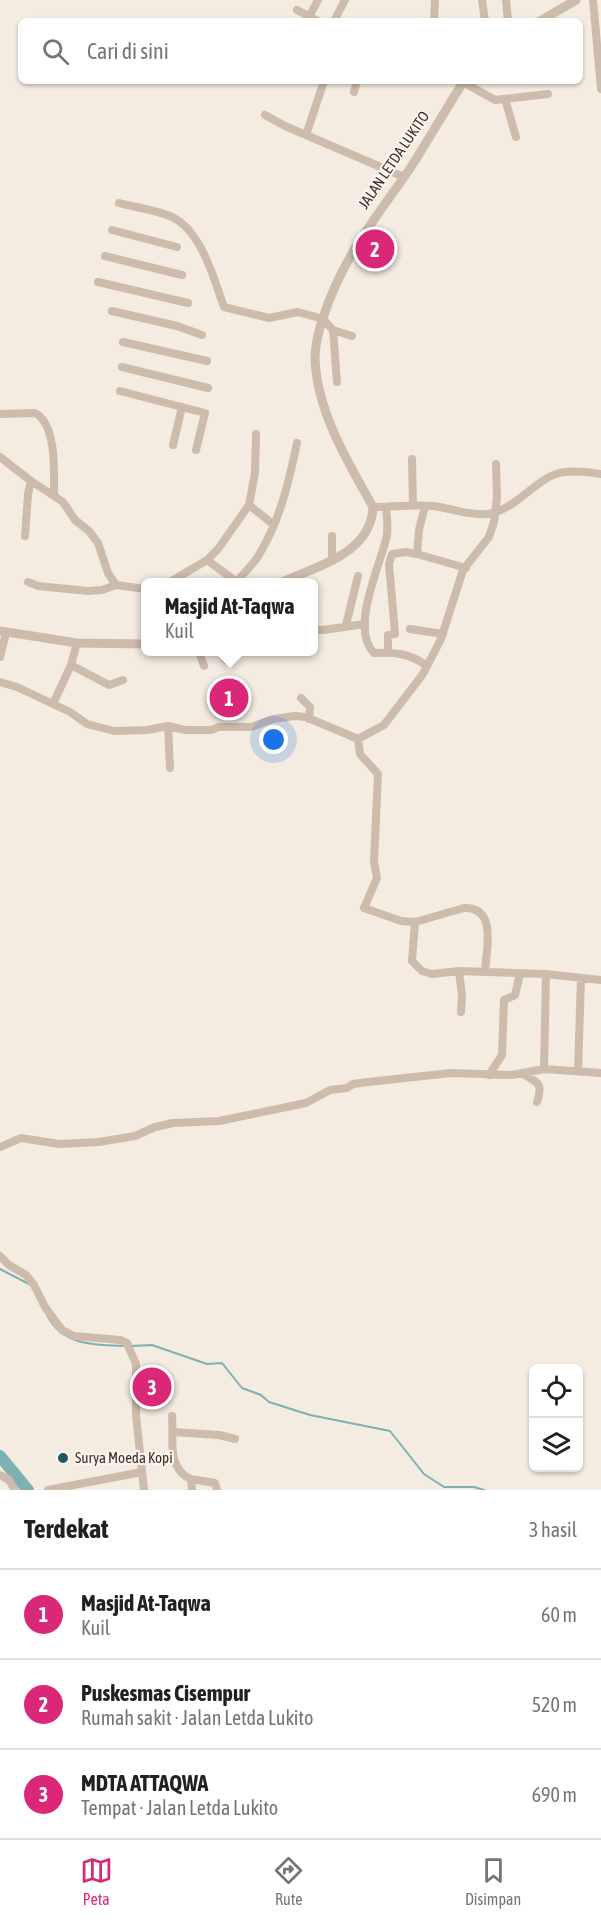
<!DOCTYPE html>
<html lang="id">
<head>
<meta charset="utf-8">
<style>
	:root { --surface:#fff; --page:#f6f6f6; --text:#202124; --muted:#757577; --line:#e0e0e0; --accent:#db2777 }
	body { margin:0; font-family:"Asap Condensed",sans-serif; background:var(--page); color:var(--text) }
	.controls { position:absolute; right:18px; bottom:18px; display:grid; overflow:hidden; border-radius:9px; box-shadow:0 2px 4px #0004 }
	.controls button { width:54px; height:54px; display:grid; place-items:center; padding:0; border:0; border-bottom:2px solid var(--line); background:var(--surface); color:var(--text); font:30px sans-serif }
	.you { position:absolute; left:274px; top:740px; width:21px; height:21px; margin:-15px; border:4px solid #fff; border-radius:50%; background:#1a73e8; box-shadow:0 0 0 9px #1a73e833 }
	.badge { display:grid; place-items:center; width:39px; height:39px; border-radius:50%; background:var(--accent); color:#fff; font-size:20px; font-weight:700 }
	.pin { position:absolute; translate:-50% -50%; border:3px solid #fff; box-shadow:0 2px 6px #0006 }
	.popup { position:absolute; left:141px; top:578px; width:177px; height:78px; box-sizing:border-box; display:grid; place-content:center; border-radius:9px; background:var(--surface); filter:drop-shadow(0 2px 4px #0005); font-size:20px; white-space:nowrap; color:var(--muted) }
	.popup b { font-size:22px; color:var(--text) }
	.popup::after { content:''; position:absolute; left:50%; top:100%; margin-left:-12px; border:12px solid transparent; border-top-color:var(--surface) }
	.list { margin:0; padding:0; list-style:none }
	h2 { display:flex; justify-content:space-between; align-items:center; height:78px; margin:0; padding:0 24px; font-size:26px }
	h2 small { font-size:20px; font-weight:400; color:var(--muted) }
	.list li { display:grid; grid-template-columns:39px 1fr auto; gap:18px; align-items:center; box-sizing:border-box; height:90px; padding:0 24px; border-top:2px solid var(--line) }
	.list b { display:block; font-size:22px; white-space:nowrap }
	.list p { margin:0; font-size:20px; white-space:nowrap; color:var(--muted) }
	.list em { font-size:20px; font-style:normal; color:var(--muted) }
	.icon { flex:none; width:33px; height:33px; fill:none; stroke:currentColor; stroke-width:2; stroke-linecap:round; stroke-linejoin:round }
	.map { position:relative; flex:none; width:601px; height:1490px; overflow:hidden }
	.search { position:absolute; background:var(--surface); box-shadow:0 2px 4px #0004; left:18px; right:18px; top:18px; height:66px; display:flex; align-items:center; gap:15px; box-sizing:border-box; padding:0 21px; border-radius:9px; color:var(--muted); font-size:22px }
	.sheet { height:348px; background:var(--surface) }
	nav { display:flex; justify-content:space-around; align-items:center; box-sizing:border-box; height:84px; border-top:2px solid var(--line); background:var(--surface); font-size:16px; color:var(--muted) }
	nav a { display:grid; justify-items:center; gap:3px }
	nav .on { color:var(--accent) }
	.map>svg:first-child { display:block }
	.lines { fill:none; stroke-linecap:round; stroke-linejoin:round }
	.stream { stroke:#7fb0b2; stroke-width:2 }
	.river { stroke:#7fb0b2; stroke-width:12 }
	.minor { stroke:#cdbbac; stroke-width:8 }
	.tertiary { stroke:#cdbbac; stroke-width:9 }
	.poi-dot { fill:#1f5a5e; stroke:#fbf5ee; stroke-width:2 }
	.labels { text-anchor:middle; stroke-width:4.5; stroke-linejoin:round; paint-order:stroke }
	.street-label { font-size:15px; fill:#3b302b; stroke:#fbf5ee }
	.poi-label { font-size:15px; fill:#3b302b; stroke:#fbf5ee; text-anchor:start }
</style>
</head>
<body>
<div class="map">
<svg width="601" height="1490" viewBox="0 0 601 1490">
	<rect width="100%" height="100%" fill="#f4ebe1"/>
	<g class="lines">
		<path class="stream" d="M0,1269L29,1284
			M47,1315C63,1346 94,1345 125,1346
			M131,1346L152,1345L207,1364L222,1363L242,1388L261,1395L269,1402L310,1415L390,1431L424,1474L444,1487H474L484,1490"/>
		<path class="river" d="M0,1456L28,1490"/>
		<path class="minor" d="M482,0L485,21
			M506,0L508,21
			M593,0L601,89
			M297,10L318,21
			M309,17L318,0
			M334,21L345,0
			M434,21L435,0
			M463,82L495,100L548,94
			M354,92L357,81
			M505,99L516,137
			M265,115L285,126L404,177
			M306,135L324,81
			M119,203C133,207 162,211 174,218C202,233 214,279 224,307L269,318L298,312L323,319L333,330L352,336
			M112,230L177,247
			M105,256L182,275
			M98,282L188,303
			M112,311L177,326L202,335
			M333,330L337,382
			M123,342L207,361
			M122,367L208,388
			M120,391L205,413L196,450
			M0,414L35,413C57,424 54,473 54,495
			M173,445L182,407
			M0,457L31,481L63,502L75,520L89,531L98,543L108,573L116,585
			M412,459L413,505
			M249,505L274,525
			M425,506L419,530L417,554L466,568
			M373,507C393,507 413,504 433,506C451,508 469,516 488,514C513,510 529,487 551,476C565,469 586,472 601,474
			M386,507C387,517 388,525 387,535C381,565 349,628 374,653C394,652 410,653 427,666
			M25,536L28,494L31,481
			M332,536V560
			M207,560L237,582
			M28,582L38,586L88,591L102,590L116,585L145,589
			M170,582L207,560L218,549L249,505L255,473L256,434
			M236,582C244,573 254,564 260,553C280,520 289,481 297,443
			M346,625L358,576
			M410,629L443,634
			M313,630H323L365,624
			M199,652L204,666
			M220,652L226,660
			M388,652V635L395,634L389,564L392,554L406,552L417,554
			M0,657L6,633
			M71,665L109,685L123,680
			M0,682L17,687L70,712L87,724L114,731L147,730L168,726L185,730H211L219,727H251L273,719L295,716L306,717L358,739L384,725L423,674L441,639L463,570L489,537L494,522L497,497L496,464
			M301,698L310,707L309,719
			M53,704L71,665L77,643
			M168,726L170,768
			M358,739L360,754L378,774L374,862L377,878L364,908L401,921L415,922L464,908C498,907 486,950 485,972
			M415,922L412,961L422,971L432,974L459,971L546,974L601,980
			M459,971L462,996L461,1012
			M544,1069L546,974
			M578,1071L581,979
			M522,1073C536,1083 544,1081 537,1102
			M489,1075L502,1055L504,1000L515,995L520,974
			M0,1147L21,1138L59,1144L99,1142L135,1136L155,1127L173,1123L219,1121L306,1103L330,1090L347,1088L353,1084L368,1082L451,1073L512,1075L544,1069L601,1073
			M0,1256L9,1265L26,1275L34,1285L45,1307L62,1330L74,1336L120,1340L127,1343L136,1364V1415L144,1490
			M172,1416C174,1438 166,1469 191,1479L192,1490
			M173,1432L219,1435L235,1439
			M0,1475L9,1480L15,1490
			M191,1479L215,1483L217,1490
			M48,1490L142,1472"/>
		<path class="tertiary" d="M540,21L576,0
			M282,582C317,566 371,554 373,507C348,462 317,412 315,359C315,344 319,329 324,315C343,257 375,219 409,170C428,141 445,110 464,81
			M0,631L77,643L145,644"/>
	</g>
	<circle class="poi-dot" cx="63" cy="1458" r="6"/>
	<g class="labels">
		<g class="street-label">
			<text transform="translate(394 160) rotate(-56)" y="5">JALAN LETDA LUKITO</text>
		</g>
		<g class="poi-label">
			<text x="75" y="1463">Surya Moeda Kopi</text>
		</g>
	</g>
</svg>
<div class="controls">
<button><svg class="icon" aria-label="locate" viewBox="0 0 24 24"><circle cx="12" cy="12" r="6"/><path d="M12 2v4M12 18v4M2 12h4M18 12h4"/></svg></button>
<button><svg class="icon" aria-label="layers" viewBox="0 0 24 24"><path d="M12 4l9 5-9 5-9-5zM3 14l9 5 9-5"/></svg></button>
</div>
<div class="you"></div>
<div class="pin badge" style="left:229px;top:698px">1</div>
<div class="popup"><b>Masjid At-Taqwa</b>Kuil</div>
<div class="pin badge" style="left:375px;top:249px">2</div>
<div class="pin badge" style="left:152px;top:1387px">3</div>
<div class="search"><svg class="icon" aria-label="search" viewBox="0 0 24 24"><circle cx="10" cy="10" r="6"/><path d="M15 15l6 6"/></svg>Cari di sini</div>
</div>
<section class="sheet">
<h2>Terdekat<small>3 hasil</small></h2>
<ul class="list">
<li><span class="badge">1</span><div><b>Masjid At-Taqwa</b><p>Kuil</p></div><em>60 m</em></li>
<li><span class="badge">2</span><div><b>Puskesmas Cisempur</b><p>Rumah sakit · Jalan Letda Lukito</p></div><em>520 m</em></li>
<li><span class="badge">3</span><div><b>MDTA ATTAQWA</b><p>Tempat · Jalan Letda Lukito</p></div><em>690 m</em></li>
</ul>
</section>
<nav>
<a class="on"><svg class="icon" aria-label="map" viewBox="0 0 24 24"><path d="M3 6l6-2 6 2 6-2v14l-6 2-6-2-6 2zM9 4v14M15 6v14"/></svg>Peta</a>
<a><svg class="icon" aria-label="directions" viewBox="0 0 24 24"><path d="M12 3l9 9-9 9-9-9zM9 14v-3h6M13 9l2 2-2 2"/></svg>Rute</a>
<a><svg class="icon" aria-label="saved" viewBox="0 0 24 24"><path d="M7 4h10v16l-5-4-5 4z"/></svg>Disimpan</a>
</nav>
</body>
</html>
